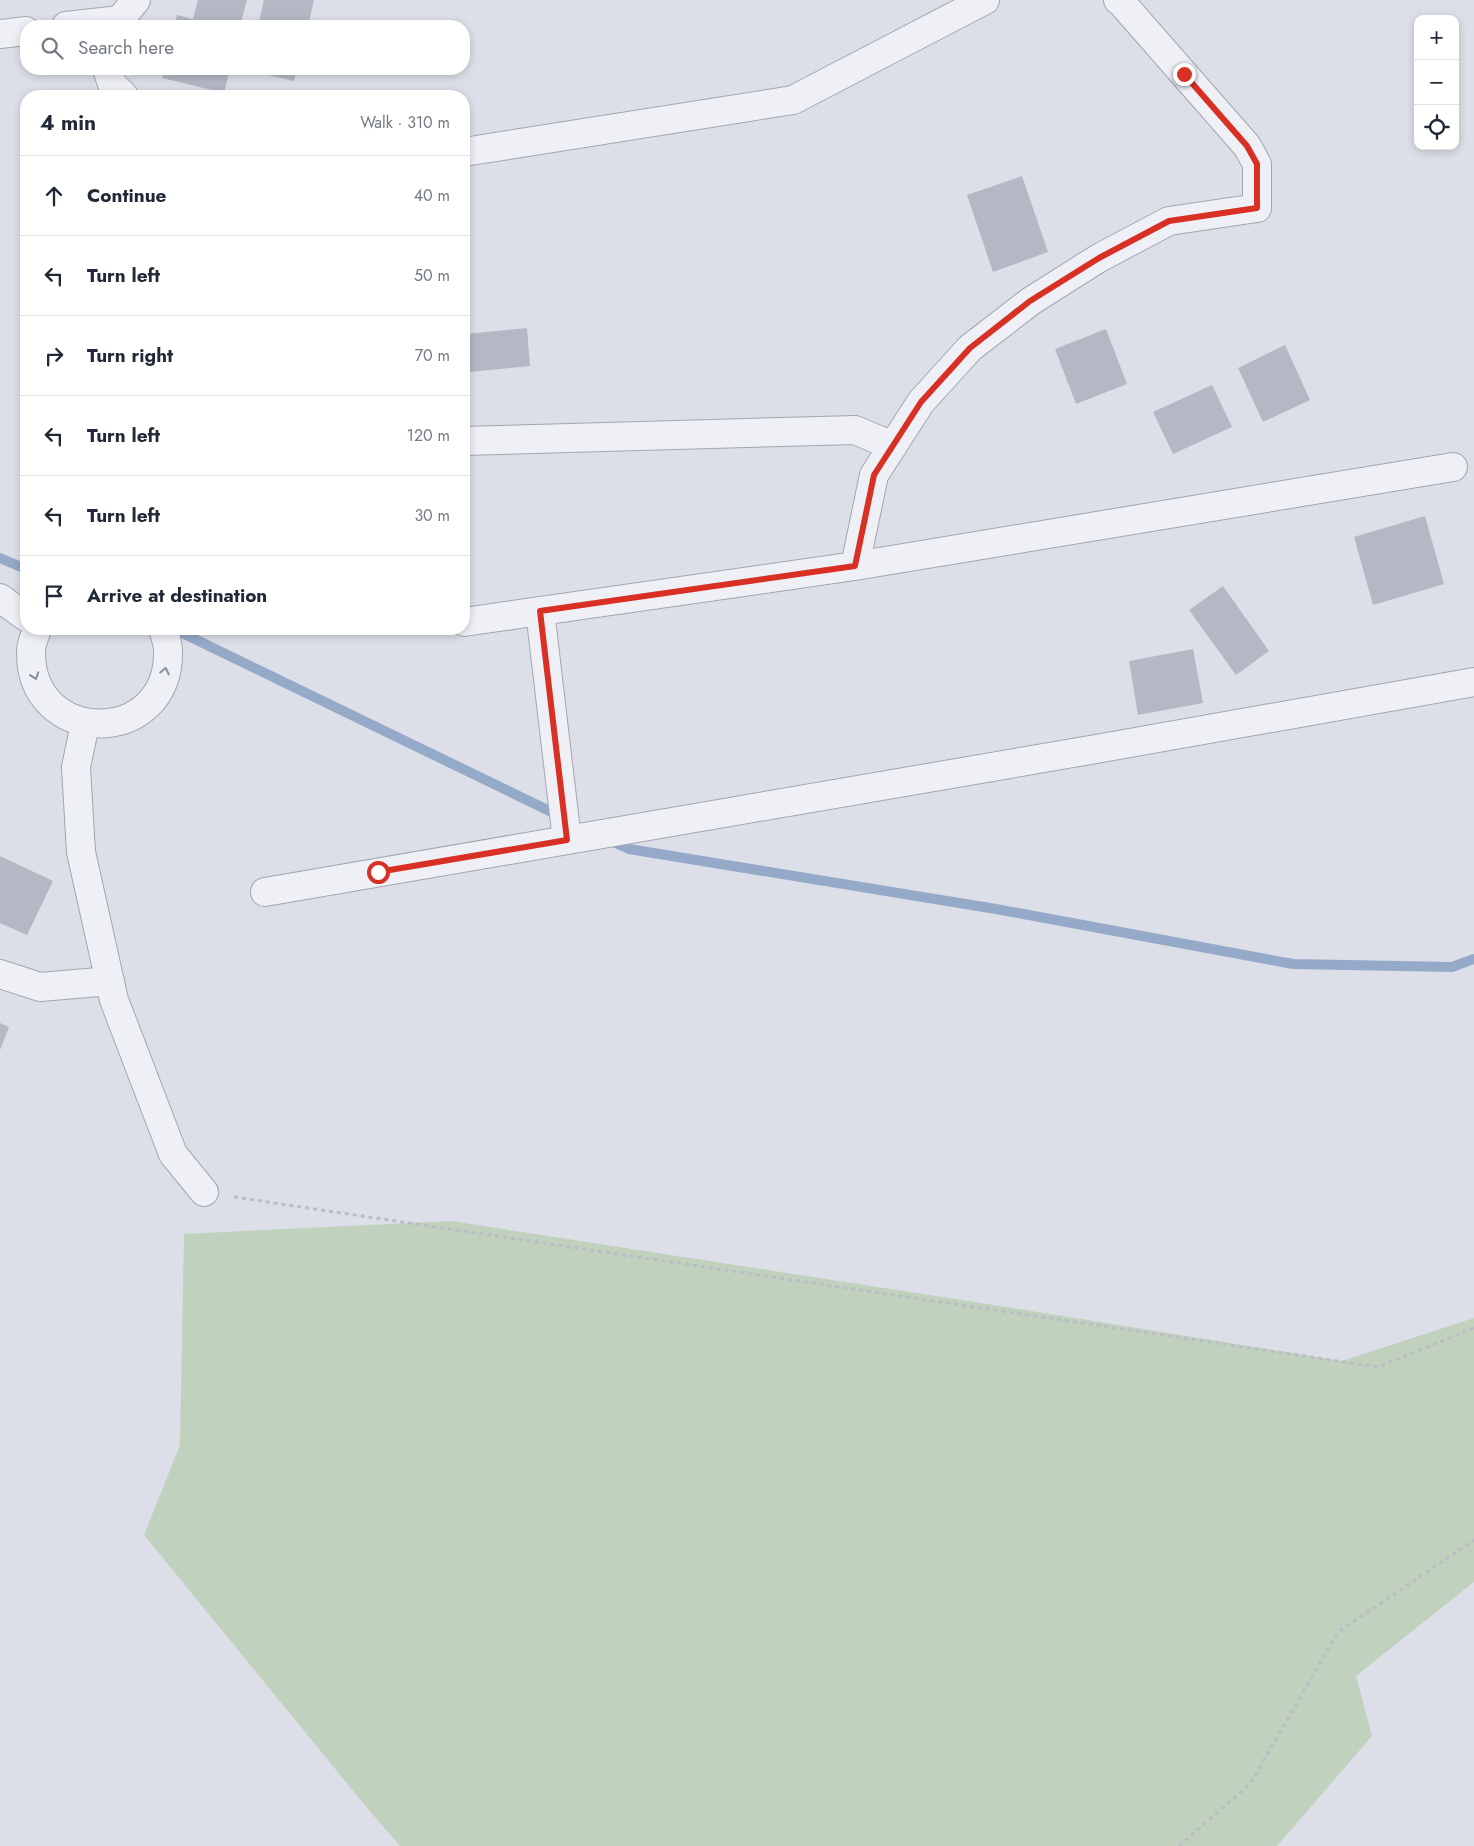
<!DOCTYPE html>
<html lang="en">
<head>
<meta charset="utf-8">
<style>
	:root { --surface:#fff; --page:#f6f6f7; --text:#1f2937; --muted:#747a83; --line:#e0e1e3 }
	body { margin:0; font-family:Jost,sans-serif; background:var(--page); color:var(--text) }
	.controls { position:absolute; right:15px; top:15px; display:grid; overflow:hidden; border-radius:10px; box-shadow:0 2px 8px #0003 }
	.controls button { width:45px; height:45px; display:grid; place-items:center; padding:0; border:0; border-bottom:1px solid var(--line); background:var(--surface); color:var(--text); font:25px sans-serif }
	.stop { position:absolute; width:15px; height:15px; margin:-11px; border:4px solid #d93025; border-radius:50%; background:#fff }
	.stop.end { background:#d93025; border-color:#fff; box-shadow:0 1px 5px #0008 }
	.list { margin:0; padding:0; list-style:none }
	h2 { display:flex; justify-content:space-between; align-items:center; height:65px; margin:0; padding:0 20px; font-size:21px }
	h2 small { font-size:16px; font-weight:400; color:var(--muted) }
	.list li { display:grid; grid-template-columns:32px 1fr auto; gap:15px; align-items:center; box-sizing:border-box; height:80px; padding:0 20px; border-top:1px solid var(--line) }
	.list b { display:block; font-size:19px; white-space:nowrap }
	.list em { font-size:16px; font-style:normal; color:var(--muted) }
	.icon { flex:none; width:28px; height:28px; fill:none; stroke:currentColor; stroke-width:2; stroke-linecap:round; stroke-linejoin:round }
	.map { position:relative; flex:none; width:1474px; height:1846px; overflow:hidden }
	.search { position:absolute; background:var(--surface); box-shadow:0 2px 8px #0003; left:20px; top:20px; width:450px; height:55px; display:flex; align-items:center; gap:12px; box-sizing:border-box; padding:0 18px; border-radius:20px; color:var(--muted); font-size:19px }
	.panel { position:absolute; background:var(--surface); box-shadow:0 2px 8px #0003; left:20px; top:90px; width:450px; height:545px; border-radius:20px }
	.map>svg:first-child { display:block }
	.green { fill:#c0d1bd }
	.lines { fill:none; stroke-linecap:round; stroke-linejoin:round }
	.stream { stroke:#95a9c9; stroke-width:10 }
	.building { fill:#b3b8c4 }
	.minor-casing { stroke:#a1a6b1; stroke-width:30 }
	.path { stroke:#babdc5; stroke-width:3; stroke-dasharray:4 4; stroke-linecap:butt }
	.minor { stroke:#eff0f5; stroke-width:28 }
	.oneway { stroke:#8a8e9a }
	.route { stroke:#d93025; stroke-width:6 }
</style>
</head>
<body>
<div class="map">
<svg width="1474" height="1846" viewBox="0 0 1474 1846">
	<rect width="100%" height="100%" fill="#dcdfe7"/>
	<path class="green" d="M452,1221L1000,1306L1342,1361L1474,1318V1582L1356,1676L1372,1736L1277,1846H400L363,1803L144,1535L180,1445L184,1234Z"/>
	<g class="lines">
		<path class="stream" d="M0,558L26,569
			M174,629L562,817
			M609,840L629,849L996,909L1293,964L1452,967L1474,959"/>
	</g>
	<path class="building" d="M198,0H247L240,26H175L177,15L193,19Z
		M264,0H314L308,26H258Z
		M165,69H230L224,93L162,78Z
		M248,69H297L294,81L247,70Z
		M1022,176L1048,252L993,272L967,195Z
		M527,328L530,366L469,372L466,334Z
		M1106,329L1127,384L1076,404L1055,349Z
		M1285,345L1310,400L1263,422L1238,368Z
		M1212,385L1232,427L1173,454L1153,412Z
		M1425,516L1444,584L1373,605L1354,537Z
		M1223,586L1269,651L1236,675L1189,610Z
		M1193,649L1203,703L1138,715L1129,661Z
		M0,856L53,881L27,935L0,923Z
		M0,1023L9,1027L0,1050Z"/>
	<g class="lines">
		<defs>
			<path id="minor" d="M66,26L120,20
				M115,26L136,0
				M0,34L26,31
				M107,69L112,84L124,96
				M464,152L793,100L985,0
				M464,441L855,430L893,446
				M855,566L874,475L921,402L970,348L1031,301L1099,258L1169,221L1257,208V164L1247,146L1121,2L1118,0
				M0,598L26,617
				M540,611L567,840
				M464,622L855,566L1453,467
				M37,629C35,636 31,644 31,651C29,747 170,748 168,651C168,644 165,636 163,629
				M85,724L76,767L81,852L114,1000L173,1154L204,1192
				M265,892L1096,749L1474,682
				M0,974L40,987L110,981"/>
		</defs>
		<use href="#minor" class="minor-casing"/>
		<path class="path" d="M234,1197L1378,1367L1474,1328
			M1179,1846L1250,1784L1338,1632L1474,1540"/>
		<use href="#minor" class="minor"/>
	</g>
	<defs><path id="oneway-chevron" d="M-2-3.5L2.5 0L-2 3.5" fill="none" stroke-width="1.6" stroke-linecap="round" stroke-linejoin="round" transform="scale(1.25)"/></defs>
	<g class="oneway">
		<use href="#oneway-chevron" transform="translate(165 671) rotate(-78)"/>
		<use href="#oneway-chevron" transform="translate(35 676) rotate(71)"/>
	</g>
	<g class="lines">
		<path class="route" d="M378,872L567,840L540,611L855,566L874,475L921,402L970,348L1030,301L1099,258L1169,221L1257,208V164L1247,146L1184,74"/>
	</g>
</svg>
<div class="controls">
<button>+</button>
<button>−</button>
<button><svg class="icon" aria-label="locate" viewBox="0 0 24 24"><circle cx="12" cy="12" r="6"/><path d="M12 2v4M12 18v4M2 12h4M18 12h4"/></svg></button>
</div>
<div class="stop" style="left:378px;top:872px"></div>
<div class="stop end" style="left:1184px;top:74px"></div>
<div class="search"><svg class="icon" aria-label="search" viewBox="0 0 24 24"><circle cx="10" cy="10" r="6"/><path d="M15 15l6 6"/></svg>Search here</div>
<section class="panel">
<h2>4 min<small>Walk · 310 m</small></h2>
<ul class="list">
<li><svg class="icon" aria-label="ahead" viewBox="0 0 24 24"><path d="M12 20V5M6 11l6-6 6 6"/></svg><div><b>Continue</b></div><em>40 m</em></li>
<li><svg class="icon" aria-label="left" viewBox="0 0 24 24"><path d="M17 20v-9H6M10 6l-5 5 5 5"/></svg><div><b>Turn left</b></div><em>50 m</em></li>
<li><svg class="icon" aria-label="right" viewBox="0 0 24 24"><path d="M7 20v-9h11M14 6l5 5-5 5"/></svg><div><b>Turn right</b></div><em>70 m</em></li>
<li><svg class="icon" aria-label="left" viewBox="0 0 24 24"><path d="M17 20v-9H6M10 6l-5 5 5 5"/></svg><div><b>Turn left</b></div><em>120 m</em></li>
<li><svg class="icon" aria-label="left" viewBox="0 0 24 24"><path d="M17 20v-9H6M10 6l-5 5 5 5"/></svg><div><b>Turn left</b></div><em>30 m</em></li>
<li><svg class="icon" aria-label="arrive" viewBox="0 0 24 24"><path d="M6 21V4h12l-3 4 3 4H6"/></svg><div><b>Arrive at destination</b></div></li>
</ul>
</section>
</div>
</body>
</html>
